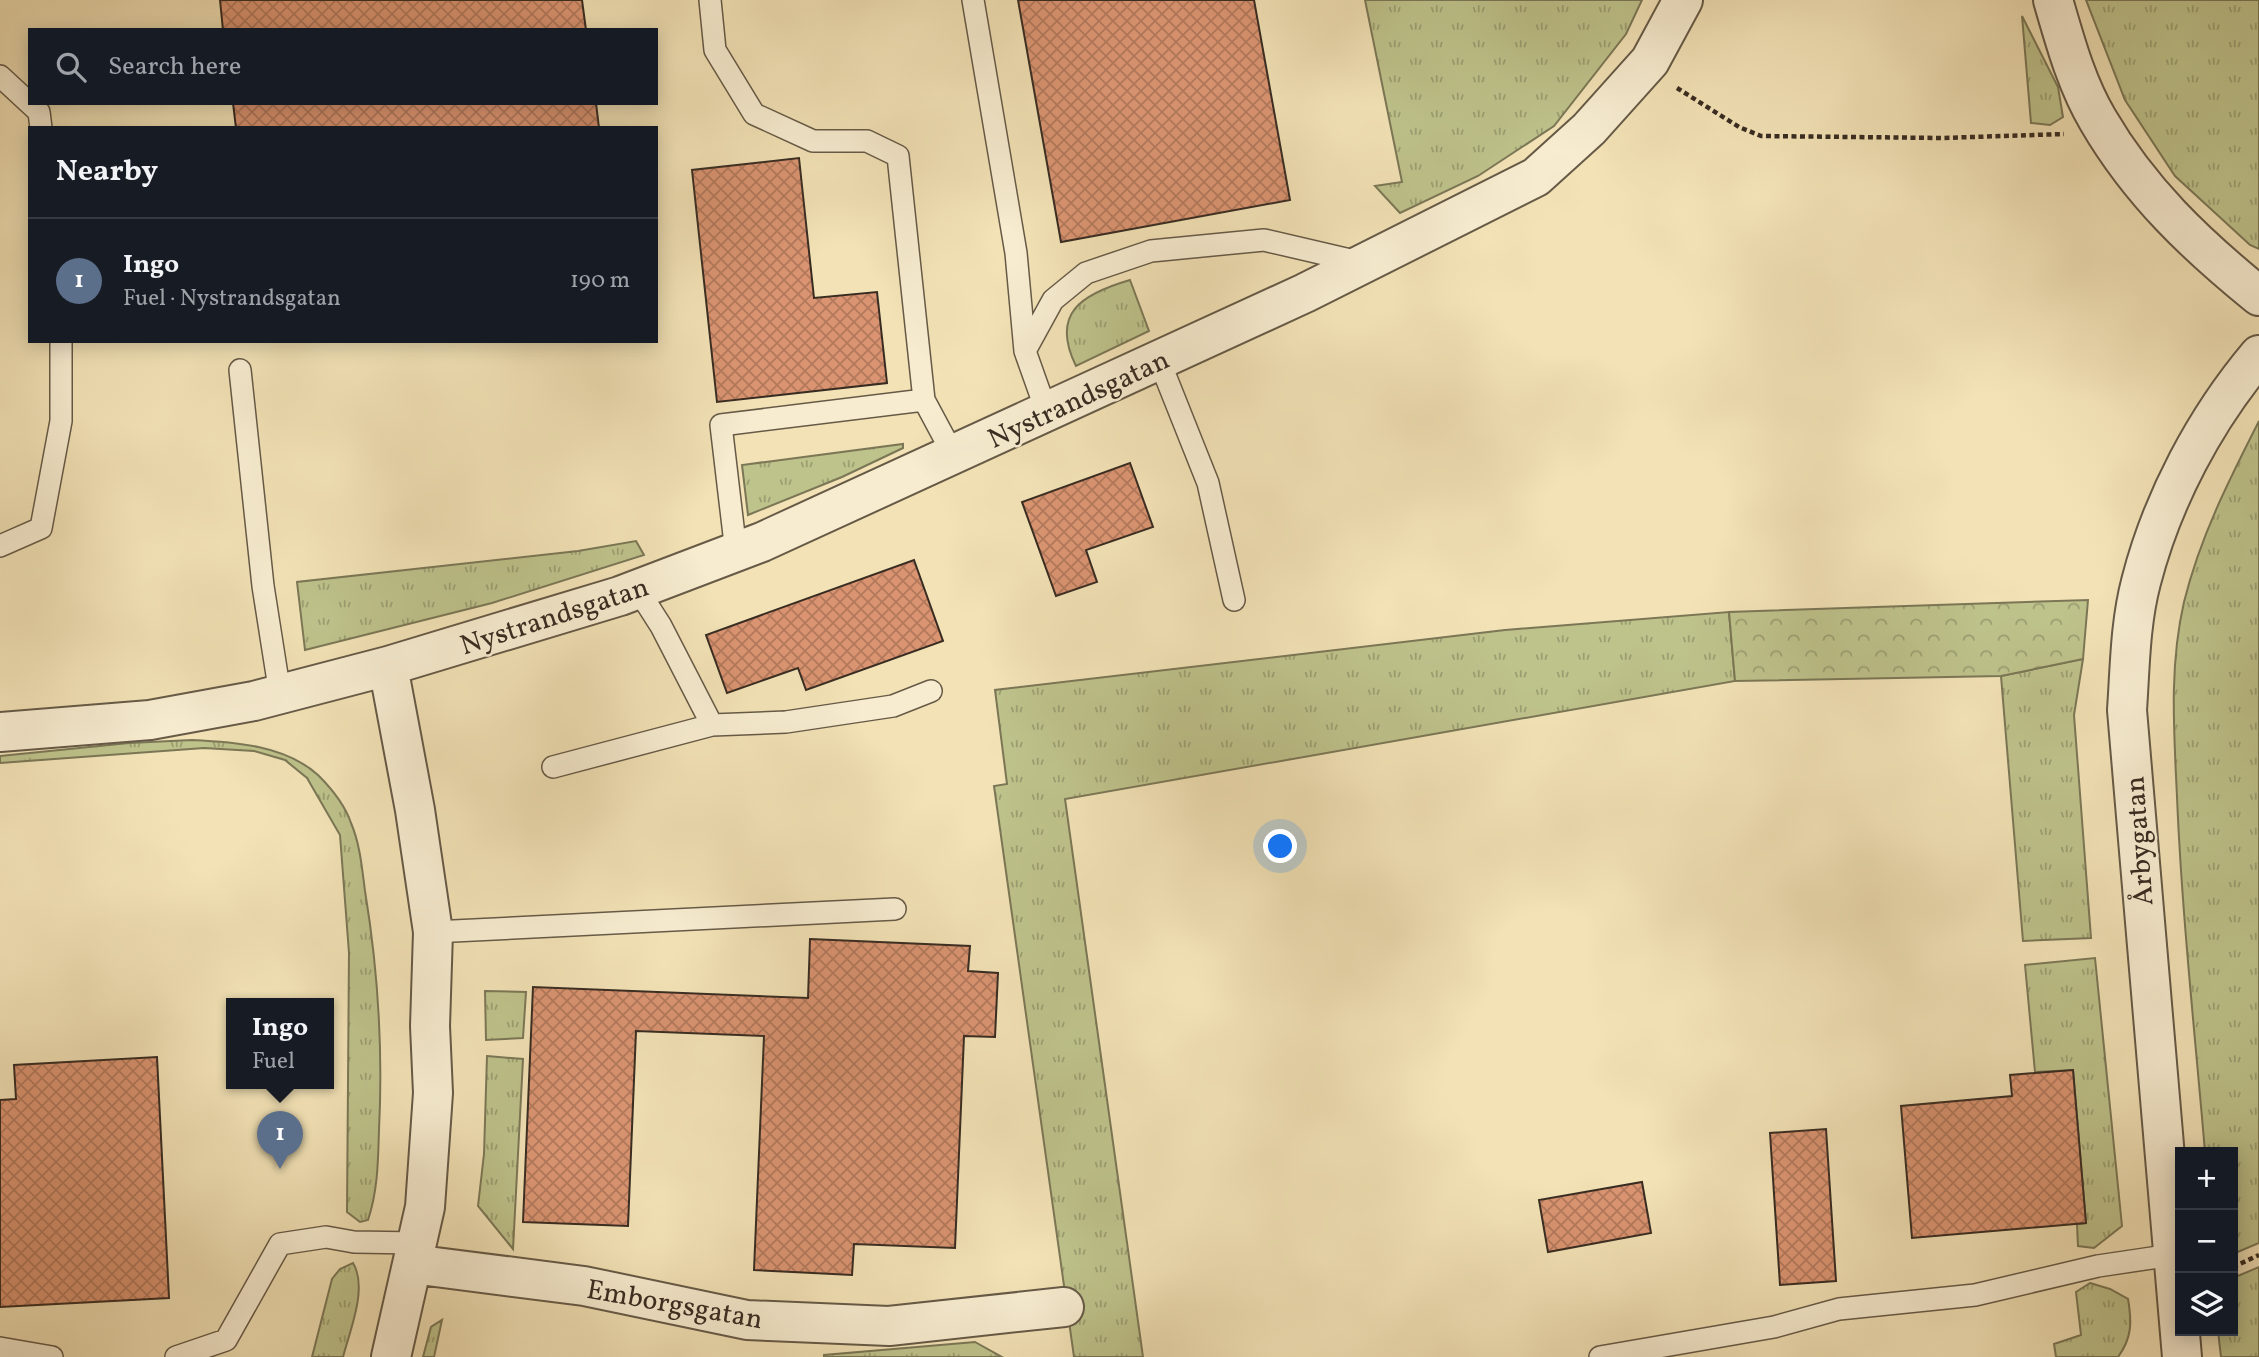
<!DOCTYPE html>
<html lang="en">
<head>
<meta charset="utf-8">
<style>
	:root { --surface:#171b24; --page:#242831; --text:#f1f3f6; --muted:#9ea1a6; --line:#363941; --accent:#c59692 }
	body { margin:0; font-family:Vollkorn,serif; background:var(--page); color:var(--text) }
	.controls { position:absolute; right:21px; bottom:21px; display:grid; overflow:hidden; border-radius:0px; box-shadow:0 4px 18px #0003 }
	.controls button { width:63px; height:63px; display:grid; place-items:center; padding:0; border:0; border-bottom:2px solid var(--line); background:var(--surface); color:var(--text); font:35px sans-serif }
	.you { position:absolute; left:1281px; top:847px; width:24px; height:24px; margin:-18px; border:5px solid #fff; border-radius:50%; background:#1a73e8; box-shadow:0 0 0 10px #1a73e833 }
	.badge { display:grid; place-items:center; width:46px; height:46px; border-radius:50%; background:var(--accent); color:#fff; font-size:23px; font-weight:700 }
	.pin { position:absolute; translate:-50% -58px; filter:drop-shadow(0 2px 4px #0008) }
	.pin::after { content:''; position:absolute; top:37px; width:24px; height:21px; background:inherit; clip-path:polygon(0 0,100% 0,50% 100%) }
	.popup { position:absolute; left:226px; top:998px; width:108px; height:91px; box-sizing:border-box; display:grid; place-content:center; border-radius:0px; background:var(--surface); filter:drop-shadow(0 2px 5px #0005); font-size:23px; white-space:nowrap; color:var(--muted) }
	.popup b { font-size:26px; color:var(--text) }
	.popup::after { content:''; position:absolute; left:50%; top:100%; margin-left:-14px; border:14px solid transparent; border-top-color:var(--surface) }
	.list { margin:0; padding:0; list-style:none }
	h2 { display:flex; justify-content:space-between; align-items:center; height:91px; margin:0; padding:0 28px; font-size:30px }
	h2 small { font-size:23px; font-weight:400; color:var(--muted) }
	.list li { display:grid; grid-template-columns:46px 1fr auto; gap:21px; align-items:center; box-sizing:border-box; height:126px; padding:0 28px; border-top:2px solid var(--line) }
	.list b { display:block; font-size:26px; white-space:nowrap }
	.list p { margin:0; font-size:23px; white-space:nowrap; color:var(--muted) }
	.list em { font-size:23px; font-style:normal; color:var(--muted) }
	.icon { flex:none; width:38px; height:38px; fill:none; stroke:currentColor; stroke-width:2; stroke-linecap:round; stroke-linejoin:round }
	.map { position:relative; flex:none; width:2259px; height:1357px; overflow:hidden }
	.search { position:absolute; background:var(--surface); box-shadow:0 4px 18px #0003; left:28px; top:28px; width:630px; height:77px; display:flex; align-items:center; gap:18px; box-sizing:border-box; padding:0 24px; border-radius:0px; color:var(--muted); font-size:26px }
	.panel { position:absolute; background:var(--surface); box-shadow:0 4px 18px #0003; left:28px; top:126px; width:630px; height:217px; border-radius:0px }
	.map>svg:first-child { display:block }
	.grass { fill:url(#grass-tufts); stroke:#7b7756; stroke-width:2 }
	.forest { fill:url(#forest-crowns); stroke:#7b7756; stroke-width:2 }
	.building { fill:url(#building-cross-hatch); stroke:#382c22; stroke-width:2 }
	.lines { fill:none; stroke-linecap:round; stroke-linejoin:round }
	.lane-casing { stroke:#665a47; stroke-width:24 }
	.street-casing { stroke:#665a47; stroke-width:42 }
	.path { stroke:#382c22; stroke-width:4.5; stroke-dasharray:5 3.5; stroke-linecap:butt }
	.lane { stroke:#f7ecd0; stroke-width:21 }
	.street { stroke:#f7ecd0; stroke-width:38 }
	.labels { text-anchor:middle; stroke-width:5; stroke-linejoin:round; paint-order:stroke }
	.street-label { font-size:28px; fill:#382c22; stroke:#f7ecd0 }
</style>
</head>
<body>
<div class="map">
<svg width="2259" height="1357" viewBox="0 0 2259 1357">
	<defs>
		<pattern id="grass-tufts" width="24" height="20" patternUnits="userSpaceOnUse" patternTransform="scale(1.75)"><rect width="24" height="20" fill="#bec28b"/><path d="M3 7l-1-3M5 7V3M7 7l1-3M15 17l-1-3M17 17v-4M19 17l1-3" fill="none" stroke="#9b9e71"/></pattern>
		<pattern id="forest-crowns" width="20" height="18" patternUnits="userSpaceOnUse" patternTransform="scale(1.75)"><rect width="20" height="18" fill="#bec28b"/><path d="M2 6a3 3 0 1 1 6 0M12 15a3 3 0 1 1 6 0" fill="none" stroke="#9b9e71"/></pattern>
		<pattern id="building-cross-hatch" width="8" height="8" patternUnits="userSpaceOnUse" patternTransform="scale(1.75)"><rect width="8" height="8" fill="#da9471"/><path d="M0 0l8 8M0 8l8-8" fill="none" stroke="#b2795c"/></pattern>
	</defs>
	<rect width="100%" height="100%" fill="#f2e2b6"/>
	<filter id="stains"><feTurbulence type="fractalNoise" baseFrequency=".00286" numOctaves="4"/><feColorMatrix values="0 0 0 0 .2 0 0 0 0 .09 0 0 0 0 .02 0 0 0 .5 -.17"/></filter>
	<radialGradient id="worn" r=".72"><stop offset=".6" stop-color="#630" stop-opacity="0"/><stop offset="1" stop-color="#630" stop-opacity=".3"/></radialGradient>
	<path class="grass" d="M1365,0H1642L1626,34L1554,126L1478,176L1400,213L1375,186L1402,182Z
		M2086,0H2259V249L2250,245L2175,176L2125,100Z
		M2022,16L2058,87L2063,117L2050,125L2031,123Z
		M1130,280L1149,331L1076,366C1050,313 1082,294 1130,280Z
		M2259,421V1243L2233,1254V1152H2205C2195,1034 2182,916 2177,797C2174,731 2169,667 2184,602C2200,537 2229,480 2259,421Z
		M903,444V448L842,477L748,515L742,465Z
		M636,541L644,555L492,603L305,650L297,582L578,551Z
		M1729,612L1735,681L1065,799L1143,1357H1074L994,786L1007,784L995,690L1505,630Z
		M2083,659L2074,715L2091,938L2023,941L2001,676Z
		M192,740C234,742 285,745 318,775C331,788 345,805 351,823C360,844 362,868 365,891C378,970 383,1050 379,1130C378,1161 378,1190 368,1220L360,1222L347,1212L349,953L340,835L307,778L285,760L254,751L204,748L0,763V756L129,743Z
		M2095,958L2122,1226L2094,1248L2078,1246L2077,1224L2086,1223L2073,1070L2035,1072L2025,965Z
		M485,991L526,992L523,1038L486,1040Z
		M487,1056L523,1059L513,1249L478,1206L484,1154Z
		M353,1263C368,1288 350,1330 343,1357H312L332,1279L340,1269Z
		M2259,1267V1357H2221L2218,1331H2233V1278Z
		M2090,1283L2110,1289L2128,1299C2132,1322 2132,1338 2118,1357H2056L2054,1344L2081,1335L2076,1292Z
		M442,1320L434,1357H423L431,1327Z
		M975,1342L1002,1357H824V1355Z"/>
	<path class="forest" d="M2088,600L2083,659L2001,676L1735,681L1729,612Z"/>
	<path class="building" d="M220,0H582L586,30H223Z
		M1018,0H1254L1290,200L1061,242Z
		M233,103H596L599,128H236Z
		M799,158L814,298L877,292L887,383L717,402L692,170Z
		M1130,463L1153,527L1086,550L1097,582L1056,596L1022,502Z
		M914,560L943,641L806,690L798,668L727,693L706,635Z
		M810,939L970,946L968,971L998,973L995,1037L964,1036L955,1248L854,1244L852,1275L754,1270L764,1036L636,1031L628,1226L523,1222L533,987L808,998Z
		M157,1057L169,1298L0,1307V1100L16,1099L14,1065Z
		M2073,1070L2086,1223L1912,1238L1901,1106L2012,1096L2010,1075Z
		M1826,1129L1836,1281L1780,1285L1770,1133Z
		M1642,1182L1651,1233L1548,1252L1539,1200Z"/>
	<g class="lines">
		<defs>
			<path id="lane" d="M710,0L715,50L754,114L813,141H867L898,156L924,400
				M973,0L1016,253L1025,351L1047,413
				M0,76L39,112L41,128
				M1025,351L1053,300L1086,273L1151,251L1264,240L1363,263
				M1159,360L1208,483L1234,600
				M240,370L263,586L280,694
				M0,546L41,528L61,421V341
				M736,552L721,425L924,400L954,456
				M638,590L661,626L712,725
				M553,767L712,725L786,722L893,706L931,691
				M433,932L895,909
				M0,1348L52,1357
				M176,1357L226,1340L280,1244L326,1237L354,1242L417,1243
				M1600,1357L1774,1327L1839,1309L1975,1295L2098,1266L2172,1255"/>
			<path id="street" d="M2053,0C2065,41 2076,83 2098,120C2140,192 2195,244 2259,296
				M388,666L415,810L433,932L430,1026L433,1093L425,1207L391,1357
				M0,732L150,720L254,701L388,666L620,596L762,542L1305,293L1536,177L1589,129L1650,61L1683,0
				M412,1264L584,1286L747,1320L889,1326L1064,1307
				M2182,1357L2127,710C2130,667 2130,624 2141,582C2162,500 2205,419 2259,355"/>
		</defs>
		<use href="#lane" class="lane-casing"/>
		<use href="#street" class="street-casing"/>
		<path class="path" d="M1677,88L1739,127L1761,136L1942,138L2064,134
			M2233,1267L2259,1255"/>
		<use href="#lane" class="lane"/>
		<use href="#street" class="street"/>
	</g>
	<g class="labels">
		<g class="street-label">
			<text transform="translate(1078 398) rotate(-25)" y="10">Nystrandsgatan</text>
			<text transform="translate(554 615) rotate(-18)" y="10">Nystrandsgatan</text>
			<text transform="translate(2138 841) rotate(-94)" y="10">Årbygatan</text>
			<text transform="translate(675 1303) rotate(10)" y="10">Emborgsgatan</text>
		</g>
	</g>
	<rect width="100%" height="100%" filter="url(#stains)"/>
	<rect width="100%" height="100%" fill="url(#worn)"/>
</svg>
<div class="controls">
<button>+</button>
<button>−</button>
<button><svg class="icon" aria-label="layers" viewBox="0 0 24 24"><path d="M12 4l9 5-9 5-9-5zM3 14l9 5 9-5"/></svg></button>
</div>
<div class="you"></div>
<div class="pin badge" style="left:280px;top:1169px;background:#5c6f8a">1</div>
<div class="popup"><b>Ingo</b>Fuel</div>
<div class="search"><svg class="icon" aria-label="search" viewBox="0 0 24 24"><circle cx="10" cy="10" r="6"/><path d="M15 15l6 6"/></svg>Search here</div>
<section class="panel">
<h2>Nearby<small></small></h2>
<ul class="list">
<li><span class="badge" style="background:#5c6f8a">1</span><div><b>Ingo</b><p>Fuel · Nystrandsgatan</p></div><em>190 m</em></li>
</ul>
</section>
</div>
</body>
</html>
